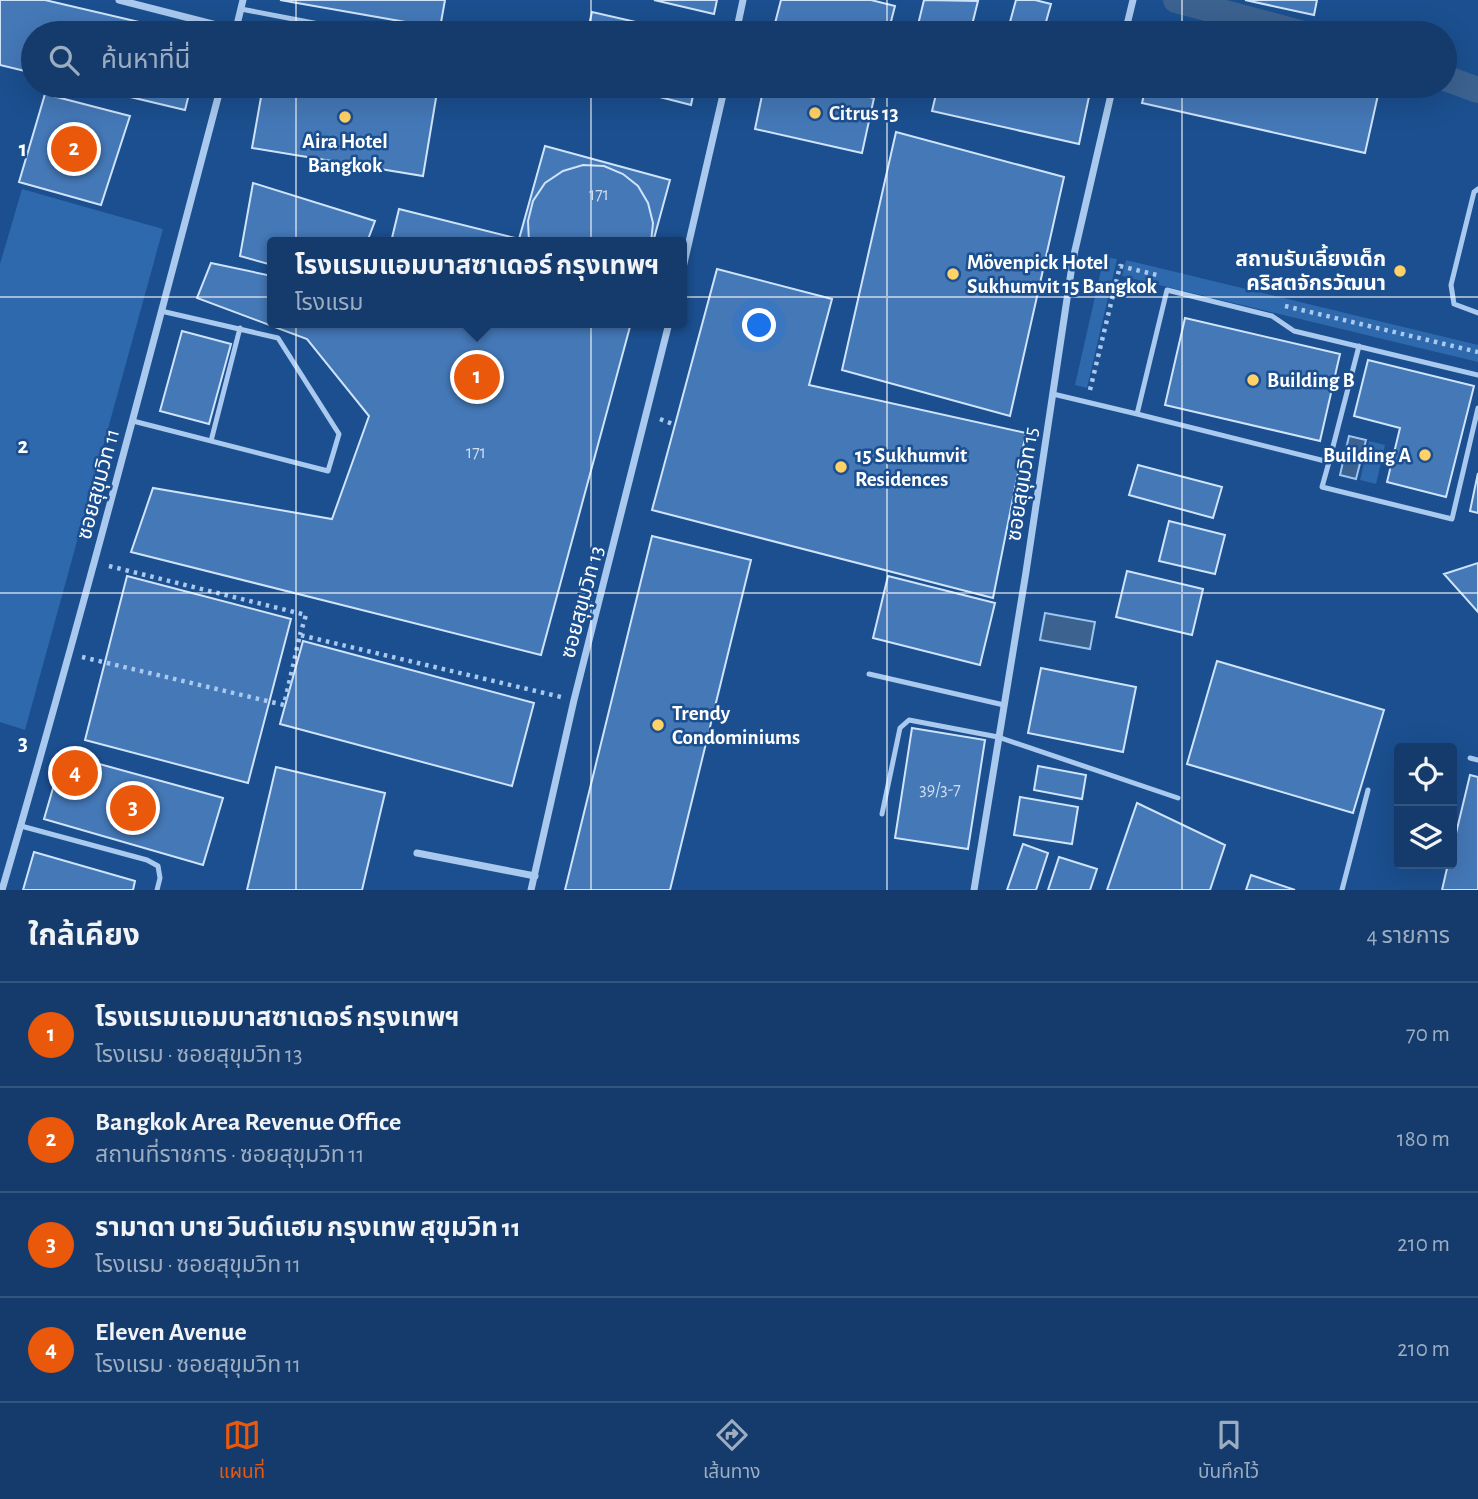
<!DOCTYPE html>
<html lang="th">
<head>
<meta charset="utf-8">
<style>
	:root { --surface:#143b6b; --page:#214673; --text:#f1f3f6; --muted:#9dadc1; --line:#33557e; --accent:#ea580c }
	body { margin:0; font-family:"Alegreya Sans","Noto Sans Thai",sans-serif; background:var(--page); color:var(--text) }
	.controls { position:absolute; right:21px; bottom:21px; display:grid; overflow:hidden; border-radius:7px; box-shadow:0 7px 28px #0002 }
	.controls button { width:63px; height:63px; display:grid; place-items:center; padding:0; border:0; border-bottom:2px solid var(--line); background:var(--surface); color:var(--text); font:35px sans-serif }
	.you { position:absolute; left:760px; top:326px; width:24px; height:24px; margin:-18px; border:5px solid #fff; border-radius:50%; background:#1a73e8; box-shadow:0 0 0 10px #1a73e833 }
	.badge { display:grid; place-items:center; width:46px; height:46px; border-radius:50%; background:var(--accent); color:#fff; font-size:23px; font-weight:700 }
	.pin { position:absolute; translate:-50% -50%; border:4px solid #fff; box-shadow:0 2px 7px #0006 }
	.popup { position:absolute; left:267px; top:237px; width:420px; height:91px; box-sizing:border-box; display:grid; place-content:center; border-radius:7px; background:var(--surface); filter:drop-shadow(0 2px 5px #0005); font-size:23px; white-space:nowrap; color:var(--muted) }
	.popup b { font-size:26px; color:var(--text) }
	.popup::after { content:''; position:absolute; left:50%; top:100%; margin-left:-14px; border:14px solid transparent; border-top-color:var(--surface) }
	.list { margin:0; padding:0; list-style:none }
	h2 { display:flex; justify-content:space-between; align-items:center; height:91px; margin:0; padding:0 28px; font-size:30px }
	h2 small { font-size:23px; font-weight:400; color:var(--muted) }
	.list li { display:grid; grid-template-columns:46px 1fr auto; gap:21px; align-items:center; box-sizing:border-box; height:105px; padding:0 28px; border-top:2px solid var(--line) }
	.list b { display:block; font-size:26px; white-space:nowrap }
	.list p { margin:0; font-size:23px; white-space:nowrap; color:var(--muted) }
	.list em { font-size:23px; font-style:normal; color:var(--muted) }
	.icon { flex:none; width:38px; height:38px; fill:none; stroke:currentColor; stroke-width:2; stroke-linecap:round; stroke-linejoin:round }
	.map { position:relative; flex:none; width:1478px; height:890px; overflow:hidden }
	.search { position:absolute; background:var(--surface); box-shadow:0 7px 28px #0002; left:21px; right:21px; top:21px; height:77px; display:flex; align-items:center; gap:18px; box-sizing:border-box; padding:0 24px; border-radius:38px; color:var(--muted); font-size:26px }
	.sheet { height:511px; background:var(--surface) }
	nav { display:flex; justify-content:space-around; align-items:center; box-sizing:border-box; height:98px; border-top:2px solid var(--line); background:var(--surface); font-size:19px; color:var(--muted) }
	nav a { display:grid; justify-items:center; gap:4px }
	nav .on { color:var(--accent) }
	.map>svg:first-child { display:block }
	.green { fill:#2e69ad }
	.water { fill:#3c6290; stroke:#9cc4f0; stroke-width:2 }
	.lines { fill:none; stroke-linecap:round; stroke-linejoin:round }
	.canal { stroke:#3c6290; stroke-width:26 }
	.building { fill:#4478b7; stroke:#cfe3fa; stroke-width:2 }
	.path { stroke:#a9c9ee; stroke-width:4.5; stroke-dasharray:3.5 5; stroke-linecap:butt }
	.lane { stroke:#a9c9ee; stroke-width:5 }
	.street { stroke:#a9c9ee; stroke-width:7 }
	.grid { fill:none; stroke:#fff; stroke-width:2; stroke-opacity:0.55 }
	.poi-dot { fill:#ffd166; stroke:#1b4f8f; stroke-width:2.5 }
	.labels { text-anchor:middle; stroke-width:5; stroke-linejoin:round; paint-order:stroke }
	.number-label { font-size:18px; fill:#d0dded }
	.poi-label { font-size:21px; font-weight:bold; fill:#fff; stroke:#1b4f8f; text-anchor:start }
	.street-label { font-size:21px; fill:#fff; stroke:#1b4f8f }
	.grid-label { font-size:23px; text-anchor:middle; font-weight:bold; fill:#fff; stroke:#1b4f8f; stroke-width:5; stroke-linejoin:round; paint-order:stroke }
</style>
</head>
<body>
<div class="map">
<svg width="1478" height="890" viewBox="0 0 1478 890">
	<rect width="100%" height="100%" fill="#1b4f8f"/>
	<path class="green" d="M22,189L163,229L25,730L0,722V264Z
		M1104,257L1117,259L1087,388L1075,385Z
		M1126,260L1478,345V362L1122,276Z
		M1369,441L1385,445L1376,484L1360,480Z"/>
	<path class="water" d="M1349,436L1366,440L1356,479L1340,475Z
		M1045,613L1095,622L1090,649L1040,640Z"/>
	<g class="lines">
		<path class="canal" d="M1176,0L1300,33
			M1445,78L1478,90"/>
	</g>
	<path class="building" d="M0,0H45L186,33H33V73L0,65Z
		M280,0H445L440,28Z
		M654,0H717L714,14Z
		M781,0H871L895,6L888,33H783L773,31Z
		M924,0L978,1L970,33L937,26L935,33H916Z
		M1016,0H1035L1051,4L1044,29L1054,31L1053,33H1007Z
		M1245,0H1317L1314,15Z
		M592,12L684,33H587Z
		M1160,23L1207,33H1158Z
		M84,86H191L185,110Z
		M263,86H438L423,176L252,148Z
		M617,86H695L691,105Z
		M764,86H820L874,98L862,153L755,129Z
		M938,86H1062L1090,92L1079,144L932,111Z
		M1146,86H1380L1365,153L1142,103Z
		M45,94L130,116L101,205L19,182Z
		M896,132L1064,177L1010,416L842,370Z
		M545,146L670,180L653,242H391L399,209L519,239Z
		M583,165L604,166L623,174L638,186L648,203L653,223L651,242H529L528,221L533,201L545,183L563,171Z
		M253,183L375,221L367,242H272V265L240,256Z
		M211,263L272,276V323H631L541,655L131,552L153,488L332,519L369,416L307,339L197,298Z
		M717,269L832,299L809,385L1026,433L993,598L652,510Z
		M1185,318L1340,354L1320,441L1165,405Z
		M182,331L231,344L209,424L160,411Z
		M1368,360L1474,386L1446,497L1387,482L1400,428L1354,416Z
		M1138,465L1222,487L1213,518L1129,495Z
		M1478,473V513L1470,511Z
		M1169,521L1225,535L1215,574L1159,561Z
		M652,536L751,560L670,890H565Z
		M1478,563V612L1444,574Z
		M1127,571L1203,589L1192,635L1116,617Z
		M127,576L291,619L248,783L85,740Z
		M888,576L995,603L980,665L873,638Z
		M303,641L534,703L512,786L280,724Z
		M1217,661L1384,710L1353,813L1187,764Z
		M1041,668L1136,687L1123,752L1028,733Z
		M912,728L985,740L968,849L895,838Z
		M63,754L223,798L203,865L44,819Z
		M1038,766L1086,775L1082,799L1034,790Z
		M276,767L385,793L362,890H247Z
		M1470,775L1478,777V890H1442L1448,864H1452V850Z
		M1020,797L1078,807L1072,844L1014,835Z
		M1137,803L1225,845L1210,890H1107Z
		M1023,844L1048,853L1036,890H1007Z
		M34,852L135,881L133,890H23Z
		M1059,857L1097,869L1090,890H1048Z
		M1251,875L1295,890H1246Z"/>
	<g class="lines">
		<path class="path" d="M1285,306L1478,352
			M1090,390L1120,266L1161,276
			M660,419L675,425
			M1012,502L1022,504
			M109,566L306,615L300,635
			M82,657L284,705L300,635L561,697"/>
		<path class="lane" d="M241,9L366,33
			M1478,189L1474,192L1451,285L1454,304L1478,313
			M1053,394L1137,414L1167,290L1272,316L1294,331L1478,375
			M1137,414L1329,462L1359,346
			M133,421L328,471L339,434L278,338L161,311
			M211,441L240,328
			M1329,462L1322,487L1452,519L1478,408
			M869,674L1004,705
			M1470,758L1478,760
			M882,814L900,728L909,720L998,737L1178,798
			M21,826L147,860L158,866L160,878L157,890
			M1342,890L1368,790"/>
		<path class="street" d="M119,0L236,30
			M235,33L243,0
			M736,33L743,0
			M1125,33L1133,0
			M682,272L725,86
			M417,853L535,876
			M2,890C80,623 150,355 221,86
			M531,890L574,700L669,323
			M974,890L1026,572L1073,259L1113,86"/>
	</g>
	<path class="grid" d="M296,0V33M591,0V33M887,0V33M1182,0V33M296,86V890M591,86V890M887,86V890M1182,86V890M0,297H1478M0,593H1478"/>
	<g class="poi-dot">
		<circle cx="815" cy="113" r="7"/>
		<circle cx="345" cy="117" r="7"/>
		<circle cx="1400" cy="271" r="7"/>
		<circle cx="953" cy="274" r="7"/>
		<circle cx="1253" cy="380" r="7"/>
		<circle cx="1425" cy="455" r="7"/>
		<circle cx="841" cy="467" r="7"/>
		<circle cx="658" cy="725" r="7"/>
	</g>
	<g class="labels">
		<g class="number-label">
			<text x="599" y="200">171</text>
			<text x="476" y="458">171</text>
			<text x="940" y="795">39/3-7</text>
		</g>
		<g class="poi-label">
			<text x="829" y="120">Citrus 13</text>
			<text x="345" y="148" text-anchor="middle">Aira Hotel<tspan x="345" dy="24">Bangkok</tspan></text>
			<text x="1386" y="266" text-anchor="end">สถานรับเลี้ยงเด็ก<tspan x="1386" dy="24">คริสตจักรวัฒนา</tspan></text>
			<text x="967" y="269">Mövenpick Hotel<tspan x="967" dy="24">Sukhumvit 15 Bangkok</tspan></text>
			<text x="1267" y="387">Building B</text>
			<text x="855" y="462">15 Sukhumvit<tspan x="855" dy="24">Residences</tspan></text>
			<text x="1411" y="462" text-anchor="end">Building A</text>
			<text x="672" y="720">Trendy<tspan x="672" dy="24">Condominiums</tspan></text>
		</g>
		<g class="street-label">
			<text transform="translate(98 484) rotate(-75)" y="7">ซอยสุขุมวิท 11</text>
			<text transform="translate(1022 484) rotate(-81)" y="7">ซอยสุขุมวิท 15</text>
			<text transform="translate(582 602) rotate(-75)" y="7">ซอยสุขุมวิท 13</text>
		</g>
	</g>
	<g class="grid-label">
		<text x="23" y="156">1</text>
		<text x="23" y="453">2</text>
		<text x="23" y="750">3</text>
	</g>
</svg>
<div class="controls">
<button><svg class="icon" aria-label="locate" viewBox="0 0 24 24"><circle cx="12" cy="12" r="6"/><path d="M12 2v4M12 18v4M2 12h4M18 12h4"/></svg></button>
<button><svg class="icon" aria-label="layers" viewBox="0 0 24 24"><path d="M12 4l9 5-9 5-9-5zM3 14l9 5 9-5"/></svg></button>
</div>
<div class="you"></div>
<div class="pin badge" style="left:477px;top:377px">1</div>
<div class="popup"><b>โรงแรมแอมบาสซาเดอร์ กรุงเทพฯ</b>โรงแรม</div>
<div class="pin badge" style="left:74px;top:149px">2</div>
<div class="pin badge" style="left:133px;top:808px">3</div>
<div class="pin badge" style="left:75px;top:773px">4</div>
<div class="search"><svg class="icon" aria-label="search" viewBox="0 0 24 24"><circle cx="10" cy="10" r="6"/><path d="M15 15l6 6"/></svg>ค้นหาที่นี่</div>
</div>
<section class="sheet">
<h2>ใกล้เคียง<small>4 รายการ</small></h2>
<ul class="list">
<li><span class="badge">1</span><div><b>โรงแรมแอมบาสซาเดอร์ กรุงเทพฯ</b><p>โรงแรม · ซอยสุขุมวิท 13</p></div><em>70 m</em></li>
<li><span class="badge">2</span><div><b>Bangkok Area Revenue Office</b><p>สถานที่ราชการ · ซอยสุขุมวิท 11</p></div><em>180 m</em></li>
<li><span class="badge">3</span><div><b>รามาดา บาย วินด์แฮม กรุงเทพ สุขุมวิท 11</b><p>โรงแรม · ซอยสุขุมวิท 11</p></div><em>210 m</em></li>
<li><span class="badge">4</span><div><b>Eleven Avenue</b><p>โรงแรม · ซอยสุขุมวิท 11</p></div><em>210 m</em></li>
</ul>
</section>
<nav>
<a class="on"><svg class="icon" aria-label="map" viewBox="0 0 24 24"><path d="M3 6l6-2 6 2 6-2v14l-6 2-6-2-6 2zM9 4v14M15 6v14"/></svg>แผนที่</a>
<a><svg class="icon" aria-label="directions" viewBox="0 0 24 24"><path d="M12 3l9 9-9 9-9-9zM9 14v-3h6M13 9l2 2-2 2"/></svg>เส้นทาง</a>
<a><svg class="icon" aria-label="saved" viewBox="0 0 24 24"><path d="M7 4h10v16l-5-4-5 4z"/></svg>บันทึกไว้</a>
</nav>
</body>
</html>
